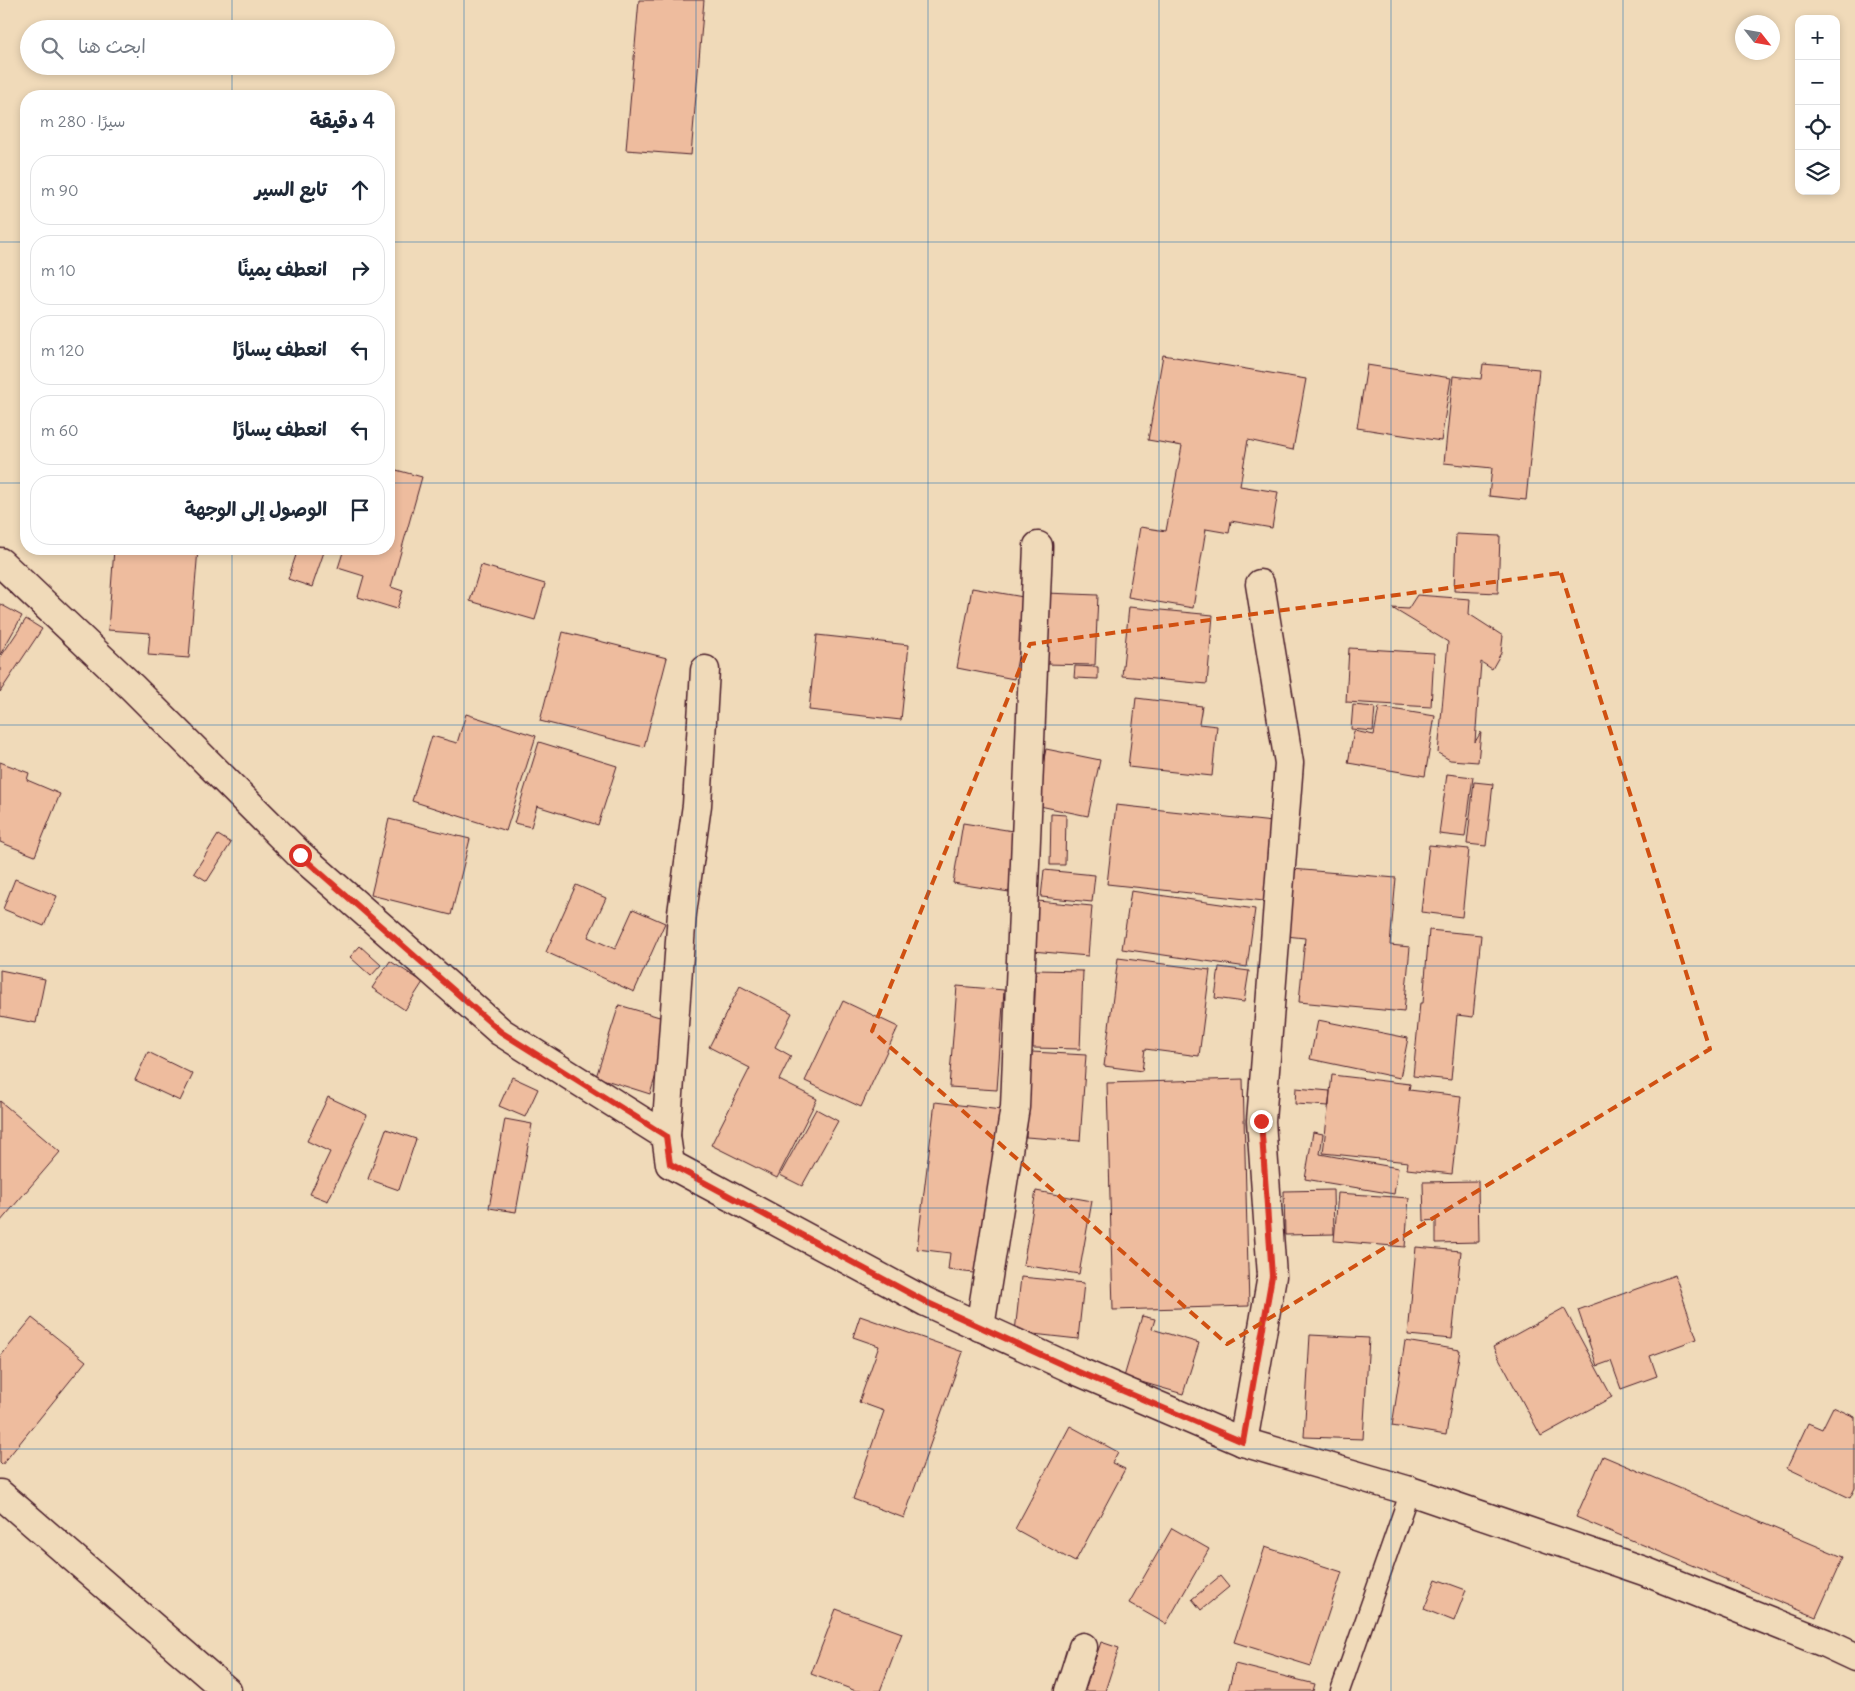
<!DOCTYPE html>
<html lang="ar">
<head>
<meta charset="utf-8">
<style>
	:root { --surface:#fff; --page:#f6f6f7; --text:#1f2937; --muted:#747a83; --line:#e0e1e3 }
	body { margin:0; font-family:Delius,"Playpen Sans Arabic",sans-serif; background:var(--page); color:var(--text); direction:rtl }
	.controls { position:absolute; right:15px; top:15px; display:grid; overflow:hidden; border-radius:10px; box-shadow:0 2px 8px #0003 }
	.controls button { width:45px; height:45px; display:grid; place-items:center; padding:0; border:0; border-bottom:1px solid var(--line); background:var(--surface); color:var(--text); font:25px sans-serif }
	.compass { position:absolute; left:1735px; top:15px; width:45px; height:45px; border-radius:50%; background:var(--surface); box-shadow:0 2px 8px #0003; rotate:121deg }
	.stop { position:absolute; width:15px; height:15px; margin:-11px; border:4px solid #d93025; border-radius:50%; background:#fff }
	.stop.end { background:#d93025; border-color:#fff; box-shadow:0 1px 5px #0008 }
	.list { margin:0; padding:0; list-style:none }
	h2 { display:flex; justify-content:space-between; align-items:center; height:65px; margin:0; padding:0 20px; font-size:21px }
	h2 small { font-size:16px; font-weight:400; color:var(--muted) }
	.list li { display:grid; grid-template-columns:32px 1fr auto; gap:15px; align-items:center; box-sizing:border-box; height:70px; margin:0 10px 10px; padding:0 10px; border:1px solid var(--line); border-radius:20px }
	.list b { display:block; font-size:19px; white-space:nowrap }
	.list em { font-size:16px; font-style:normal; color:var(--muted) }
	.icon { flex:none; width:28px; height:28px; fill:none; stroke:currentColor; stroke-width:2; stroke-linecap:round; stroke-linejoin:round }
	.map { position:relative; flex:none; width:1855px; height:1691px; overflow:hidden; direction:ltr }
	.search { position:absolute; background:var(--surface); box-shadow:0 2px 8px #0003; left:20px; top:20px; width:375px; height:55px; display:flex; align-items:center; gap:12px; box-sizing:border-box; padding:0 18px; border-radius:28px; color:var(--muted); font-size:19px }
	.panel { position:absolute; background:var(--surface); box-shadow:0 2px 8px #0003; left:20px; top:90px; width:375px; height:465px; border-radius:20px; direction:rtl }
	.map>svg:first-child { display:block }
	.building { fill:#eebc9e; stroke:#4a1f2b }
	.lines { fill:none; stroke-linecap:round; stroke-linejoin:round }
	.lane-casing { stroke:#4a1f2b; stroke-width:21 }
	.street-casing { stroke:#4a1f2b; stroke-width:31 }
	.secondary-casing { stroke:#4a1f2b; stroke-width:31 }
	.lane { stroke:#f0dab9; stroke-width:18 }
	.street { stroke:#f0dab9; stroke-width:28 }
	.secondary { stroke:#f0dab9; stroke-width:28 }
	.route { stroke:#d93025; stroke-width:6 }
	.marked { fill:none; stroke:#d05011; stroke-width:4; stroke-dasharray:10 6; stroke-linejoin:round }
	.grid { fill:none; stroke:#1f6fb2; stroke-width:1; stroke-opacity:0.55 }
</style>
</head>
<body>
<div class="map">
<svg width="1855" height="1691" viewBox="0 0 1855 1691">
	<rect width="100%" height="100%" fill="#f0dab9"/>
	<filter id="ink" filterUnits="userSpaceOnUse"><feTurbulence type="fractalNoise" baseFrequency=".02" numOctaves="2"/><feDisplacementMap in="SourceGraphic" scale="10" xChannelSelector="R" yChannelSelector="G"/><feConvolveMatrix kernelMatrix="1 2 1 2 8 2 1 2 1" color-interpolation-filters="sRGB"/></filter>
	<g filter="url(#ink)">
		<path class="building" d="M639,0H704L691,155L626,150Z
			M1163,355L1306,379L1293,450L1248,440L1240,486L1278,492L1272,528L1231,521L1229,533L1206,529L1193,608L1128,597L1140,527L1166,531L1182,446L1148,440Z
			M1483,364L1539,369L1526,500L1489,496L1492,468L1444,463L1453,376L1481,379Z
			M1367,365L1451,378L1441,441L1357,428Z
			M389,468L422,477L391,587L403,591L397,609L358,597L364,576L338,568L344,549H389Z
			M1456,534L1500,536L1498,593L1454,591Z
			M114,549H198L189,658L148,655L150,633L108,630Z
			M298,549H325L312,587L288,579Z
			M481,565L545,584L535,620L470,601Z
			M972,588L1029,598L1014,679L957,668Z
			M1046,593L1098,595L1095,665L1043,664Z
			M1417,595L1470,599L1469,614L1503,636L1501,653L1492,669L1481,662L1475,742L1481,732L1478,762L1450,760L1438,753L1448,642L1392,608L1408,609Z
			M0,604L22,616L0,655Z
			M1129,607L1213,615L1207,684L1122,676Z
			M26,619L42,629L0,692V658Z
			M563,632L667,658L644,747L540,721Z
			M817,635L909,645L901,720L809,710Z
			M1349,648L1434,653L1431,707L1346,702Z
			M1075,666L1098,667V679L1074,678Z
			M1136,698L1202,706L1199,724L1217,726L1212,776L1128,767Z
			M1353,705L1375,707L1373,731L1351,729Z
			M1379,707L1435,716L1425,776L1348,763L1354,731L1374,735Z
			M466,714L536,736L506,831L412,801L432,736L457,743Z
			M539,742L617,766L598,825L537,806L531,827L514,823Z
			M1046,749L1100,760L1088,816L1035,805Z
			M0,762L29,773L27,780L60,794L35,856L0,842Z
			M1447,774L1473,777L1465,837L1439,834Z
			M1474,782L1493,784L1486,846L1467,844Z
			M1116,805L1273,822L1264,901L1107,884Z
			M1051,814L1066,815L1065,865H1050Z
			M389,819L470,839L451,915L371,895Z
			M963,823L1019,832L1009,892L953,883Z
			M218,835L231,843L207,881L194,873Z
			M1429,845L1469,849L1462,917L1421,912Z
			M1292,869L1396,878L1390,945L1410,947L1404,1012L1299,1002L1305,938L1286,936Z
			M1044,870L1095,875L1092,902L1041,897Z
			M15,879L57,896L44,926L3,909Z
			M576,885L606,898L588,937L615,949L633,909L665,923L634,992L546,952Z
			M1131,891L1255,909L1247,967L1122,949Z
			M1037,901L1092,906L1088,956L1032,951Z
			M1429,930L1481,935L1473,1017L1457,1015L1451,1080L1413,1076L1420,1003H1423Z
			M360,946L381,965L371,976L350,957Z
			M1118,958L1210,970L1199,1056L1145,1049L1142,1071L1104,1066Z
			M390,961L423,982L405,1010L372,988Z
			M1219,967L1249,971L1244,1002L1215,998Z
			M0,970L45,979L36,1023L0,1016Z
			M1036,970L1083,971L1080,1049L1033,1048Z
			M740,986L792,1013L775,1047L791,1056L779,1080L817,1099L777,1178L711,1145L750,1068L709,1047Z
			M957,986L1004,990L997,1090L949,1087Z
			M843,1001L898,1027L861,1107L805,1081Z
			M619,1005L673,1021L650,1094L596,1077Z
			M1318,1020L1408,1038L1400,1078L1310,1059Z
			M148,1052L193,1074L180,1101L135,1080Z
			M1032,1052L1086,1055L1080,1141L1026,1137Z
			M1332,1075L1410,1084L1409,1090L1461,1096L1452,1174L1407,1169L1408,1162L1323,1153Z
			M512,1077L538,1089L525,1117L499,1106Z
			M1243,1079L1249,1306L1113,1310L1107,1083Z
			M1296,1088L1330,1091L1329,1106L1295,1104Z
			M328,1097L367,1115L328,1201L310,1194L330,1152L307,1141Z
			M0,1101L60,1152L0,1222Z
			M935,1102L1001,1110L982,1274L948,1270L950,1253L917,1249Z
			M816,1109L838,1121L802,1186L780,1175Z
			M505,1119L532,1124L516,1212L489,1208Z
			M386,1129L416,1139L399,1190L368,1179Z
			M1313,1132L1323,1134L1320,1154L1398,1168L1394,1194L1305,1179Z
			M1478,1181L1479,1242L1436,1243V1220L1424,1221L1423,1182Z
			M1333,1190L1334,1234L1285,1235L1284,1191Z
			M1036,1191L1092,1201L1079,1274L1023,1265Z
			M1338,1193L1409,1198L1405,1247L1334,1241Z
			M1416,1247L1461,1251L1452,1339L1408,1335Z
			M1675,1275L1697,1339L1650,1356L1657,1376L1621,1389L1611,1361L1597,1366L1578,1310Z
			M1021,1277L1084,1283L1078,1339L1015,1332Z
			M1564,1308L1612,1397L1541,1436L1493,1347Z
			M860,1316L963,1352L904,1518L853,1499L884,1411L859,1402L879,1346L853,1337Z
			M1142,1316L1155,1319L1152,1329L1199,1343L1183,1394L1124,1377Z
			M32,1318L86,1361L2,1465L0,1463V1357Z
			M1310,1335L1369,1338L1363,1439L1304,1437Z
			M1405,1341L1460,1350L1446,1435L1392,1426Z
			M1833,1407L1855,1417V1488L1850,1498L1787,1468L1808,1423L1822,1429Z
			M1070,1426L1118,1452L1112,1463L1125,1469L1075,1562L1015,1529Z
			M1603,1456L1843,1557L1816,1617L1576,1517Z
			M1172,1528L1209,1549L1166,1624L1129,1603Z
			M1265,1547L1342,1572L1311,1666L1234,1642Z
			M1220,1576L1229,1587L1201,1610L1192,1599Z
			M1436,1579L1466,1590L1454,1621L1424,1609Z
			M836,1609L902,1633L880,1691H856L811,1674Z
			M1101,1642L1119,1648L1105,1691H1084Z
			M1235,1664L1315,1684L1313,1691H1228Z"/>
		<g class="lines">
			<defs>
				<path id="lane" d="M1340,1691L1410,1491"/>
				<path id="street" d="M666,1136L682,913L697,805L705,670
					M980,1327L1015,1107L1038,546
					M1243,1442L1272,1276L1261,1121L1289,763L1260,584
					M0,1494L227,1691
					M1069,1691L1083,1647"/>
				<path id="secondary" d="M0,562L132,687L300,855L501,1032L666,1136L670,1164L926,1302L1075,1370L1243,1442L1410,1491L1644,1571L1825,1643L1855,1657"/>
			</defs>
			<use href="#lane" class="lane-casing"/>
			<use href="#street" class="street-casing"/>
			<use href="#secondary" class="secondary-casing"/>
			<use href="#lane" class="lane"/>
			<use href="#street" class="street"/>
			<use href="#secondary" class="secondary"/>
		</g>
	</g>
	<g class="lines" filter="url(#ink)">
		<path class="route" d="M300,855L501,1032L666,1136L670,1164L926,1302L1074,1370L1243,1442L1272,1276L1261,1121"/>
	</g>
	<path class="marked" d="M1561,573L1710,1049L1227,1344L872,1031L1030,644Z"/>
	<path class="grid" d="M232,0V29M464,0V1691M696,0V1691M928,0V1691M1159,0V1691M1391,0V1691M1623,0V1691M232,66V96M0,242H26M389,242H1855M0,483H26M389,483H1855M232,549V1691M0,725H1855M0,966H1855M0,1208H1855M0,1449H1855"/>
</svg>
<div class="controls">
<button>+</button>
<button>−</button>
<button><svg class="icon" aria-label="locate" viewBox="0 0 24 24"><circle cx="12" cy="12" r="6"/><path d="M12 2v4M12 18v4M2 12h4M18 12h4"/></svg></button>
<button><svg class="icon" aria-label="layers" viewBox="0 0 24 24"><path d="M12 4l9 5-9 5-9-5zM3 14l9 5 9-5"/></svg></button>
</div>
<svg class="compass" viewBox="-18 -18 36 36"><path d="M0-13l5 13h-10z" fill="#e53935"/><path d="M0 13l5-13h-10z" fill="#747a83"/></svg>
<div class="stop" style="left:300px;top:855px"></div>
<div class="stop end" style="left:1261px;top:1121px"></div>
<div class="search"><svg class="icon" aria-label="search" viewBox="0 0 24 24"><circle cx="10" cy="10" r="6"/><path d="M15 15l6 6"/></svg>ابحث هنا</div>
<section class="panel">
<h2>4 دقيقة<small>سيرًا · 280 m</small></h2>
<ul class="list">
<li><svg class="icon" aria-label="ahead" viewBox="0 0 24 24"><path d="M12 20V5M6 11l6-6 6 6"/></svg><div><b>تابع السير</b></div><em>90 m</em></li>
<li><svg class="icon" aria-label="right" viewBox="0 0 24 24"><path d="M7 20v-9h11M14 6l5 5-5 5"/></svg><div><b>انعطف يمينًا</b></div><em>10 m</em></li>
<li><svg class="icon" aria-label="left" viewBox="0 0 24 24"><path d="M17 20v-9H6M10 6l-5 5 5 5"/></svg><div><b>انعطف يسارًا</b></div><em>120 m</em></li>
<li><svg class="icon" aria-label="left" viewBox="0 0 24 24"><path d="M17 20v-9H6M10 6l-5 5 5 5"/></svg><div><b>انعطف يسارًا</b></div><em>60 m</em></li>
<li><svg class="icon" aria-label="arrive" viewBox="0 0 24 24"><path d="M6 21V4h12l-3 4 3 4H6"/></svg><div><b>الوصول إلى الوجهة</b></div></li>
</ul>
</section>
</div>
</body>
</html>
